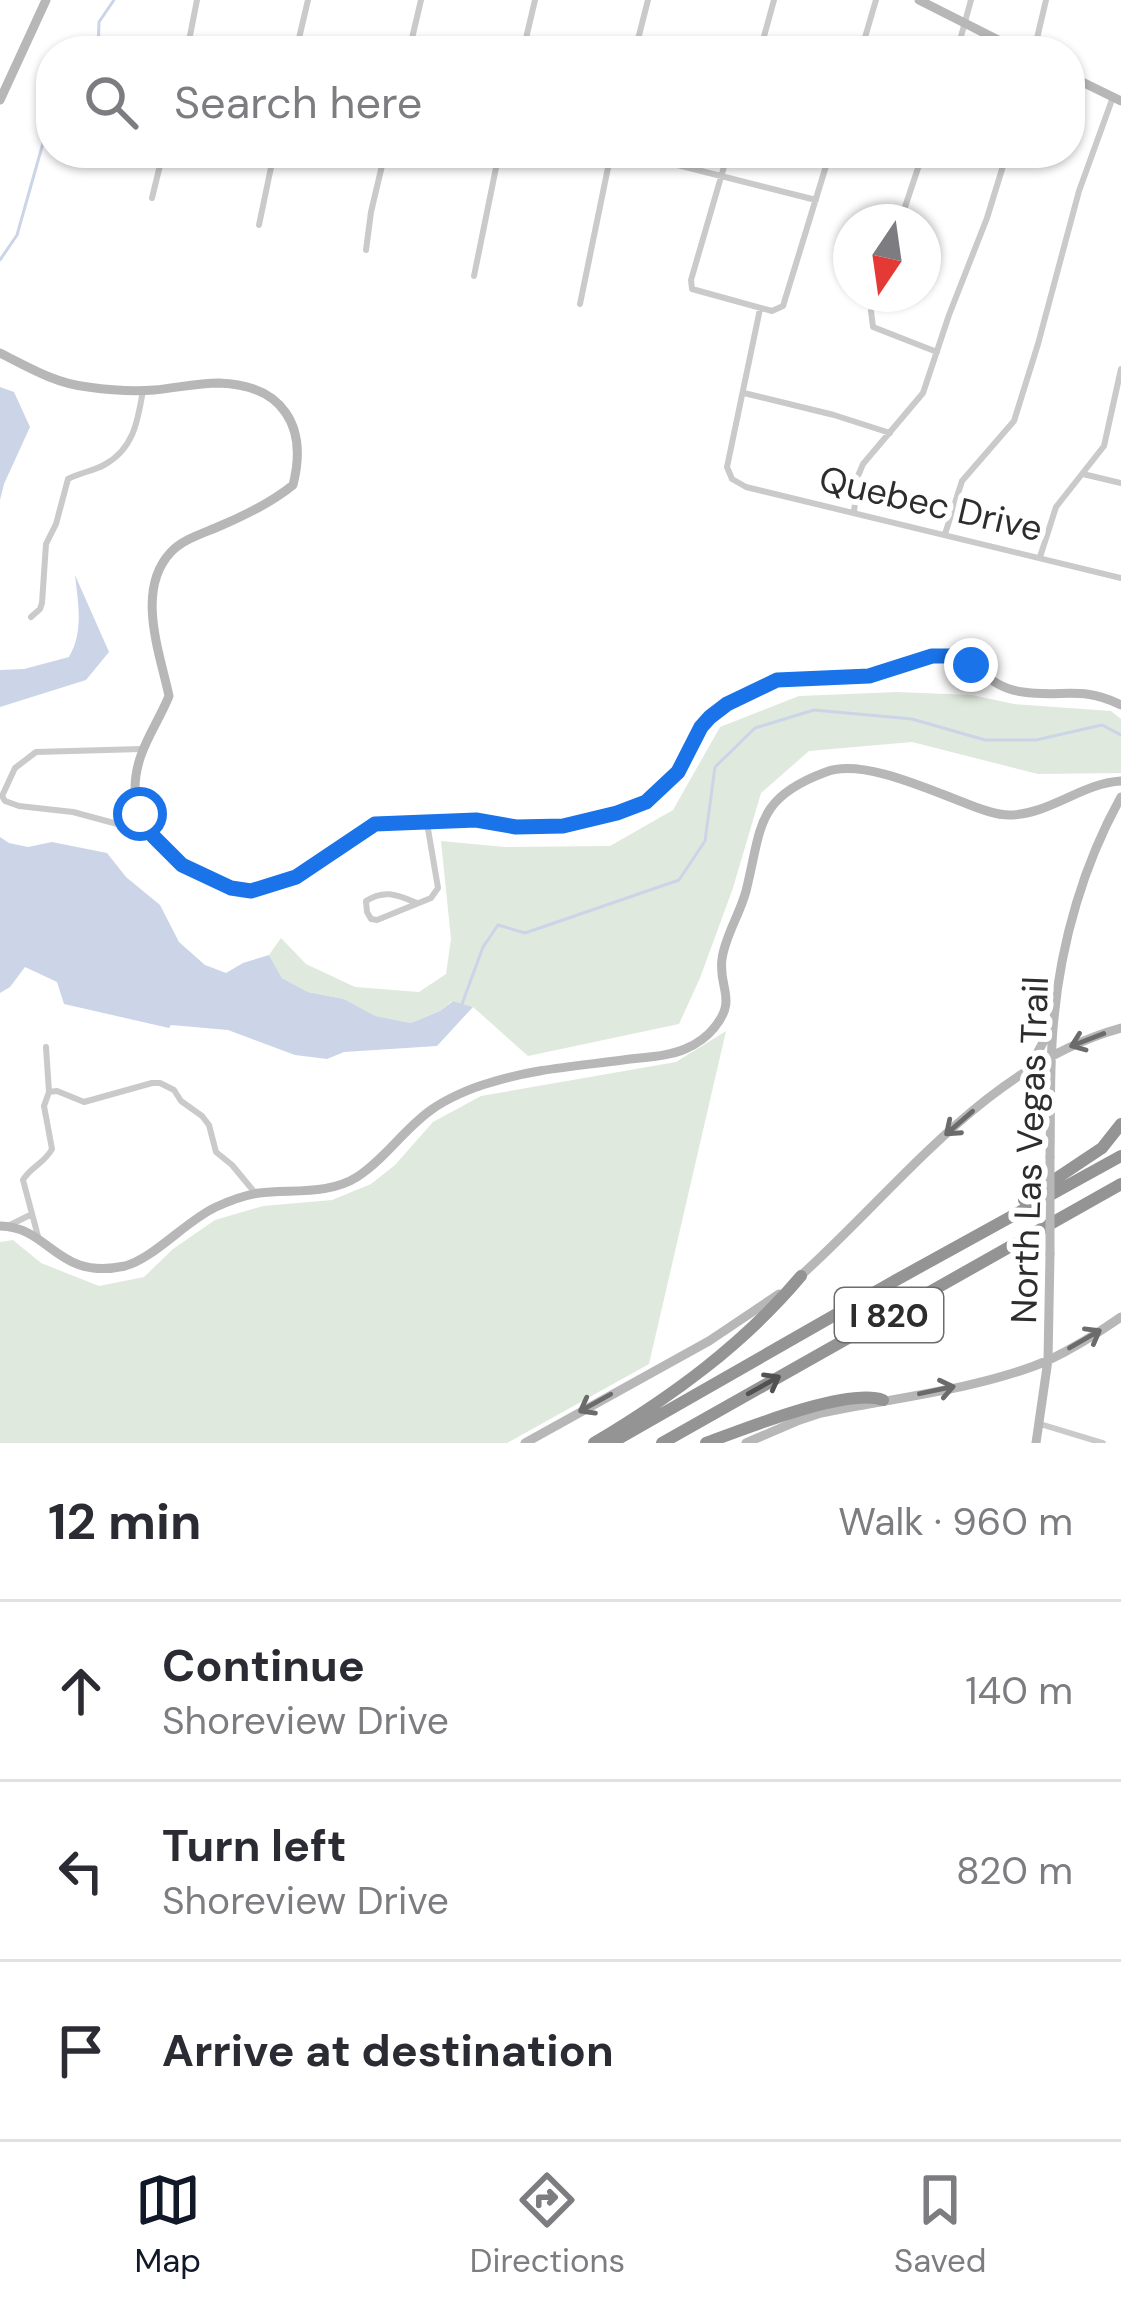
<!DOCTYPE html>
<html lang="en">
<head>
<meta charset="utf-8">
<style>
	:root { --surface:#fff; --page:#f7f7f7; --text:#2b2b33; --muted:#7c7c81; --line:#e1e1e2; --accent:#111827 }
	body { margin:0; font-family:"DM Sans",sans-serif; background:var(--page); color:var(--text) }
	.compass { position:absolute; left:833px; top:204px; width:108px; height:108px; border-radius:50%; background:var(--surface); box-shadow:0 3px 9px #0004; rotate:193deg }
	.stop { position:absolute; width:36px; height:36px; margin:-27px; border:9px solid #1a73e8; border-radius:50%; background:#fff }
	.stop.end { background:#1a73e8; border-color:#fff; box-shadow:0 3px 12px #0008 }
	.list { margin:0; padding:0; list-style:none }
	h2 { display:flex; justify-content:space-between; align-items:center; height:156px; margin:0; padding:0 48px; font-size:51px }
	h2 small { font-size:39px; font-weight:400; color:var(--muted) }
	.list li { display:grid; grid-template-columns:78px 1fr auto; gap:36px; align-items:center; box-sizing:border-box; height:180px; padding:0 48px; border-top:3px solid var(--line) }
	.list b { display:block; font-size:45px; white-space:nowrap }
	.list p { margin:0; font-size:39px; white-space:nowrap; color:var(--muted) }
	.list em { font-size:39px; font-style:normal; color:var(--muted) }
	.icon { flex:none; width:66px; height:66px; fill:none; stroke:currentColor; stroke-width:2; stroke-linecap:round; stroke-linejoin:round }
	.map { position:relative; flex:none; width:1121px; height:1443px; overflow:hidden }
	.search { position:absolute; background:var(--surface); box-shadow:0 3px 9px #0004; left:36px; right:36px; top:36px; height:132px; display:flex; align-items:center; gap:30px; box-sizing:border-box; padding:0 42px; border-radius:48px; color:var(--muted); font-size:45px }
	.sheet { height:696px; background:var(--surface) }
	nav { display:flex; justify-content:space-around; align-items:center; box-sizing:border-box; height:168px; border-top:3px solid var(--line); background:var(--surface); font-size:33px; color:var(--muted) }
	nav a { display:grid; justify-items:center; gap:6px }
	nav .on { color:var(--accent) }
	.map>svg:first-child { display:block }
	.green { fill:#e0e9dd }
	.water { fill:#cbd5e7 }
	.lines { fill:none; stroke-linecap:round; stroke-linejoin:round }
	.stream { stroke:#cbd5e7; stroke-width:3 }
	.street { stroke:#cacaca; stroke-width:6 }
	.secondary { stroke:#b7b7b7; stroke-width:9 }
	.highway { stroke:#949494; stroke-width:12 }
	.secondary-bridge { stroke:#b7b7b7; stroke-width:9 }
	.oneway { stroke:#6b6b6b }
	.oneway2 { stroke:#515151 }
	.route { stroke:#1a73e8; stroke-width:15 }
	.labels { text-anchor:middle; stroke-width:12; stroke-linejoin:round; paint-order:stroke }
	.shield { fill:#fff; stroke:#6c6c6c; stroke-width:3 }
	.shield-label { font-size:33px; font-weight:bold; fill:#2d2d2d }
	.street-label { font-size:36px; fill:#2d2d2d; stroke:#fff }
</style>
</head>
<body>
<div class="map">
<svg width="1121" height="1443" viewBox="0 0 1121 1443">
	<rect width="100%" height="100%" fill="#fff"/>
	<path class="green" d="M897,692L972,695L1014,704L1111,711L1121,719V773L1038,774L912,742L809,751L761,793L733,888L700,978L679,1024L528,1056L473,1007L452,1001L440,1011L411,1023L374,1016L344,999L308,992L282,978L269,955L281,938L306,964L355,987L419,992L446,974L451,939L441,841L505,847L610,846L673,810L720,727L799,696Z
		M726,1031L649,1364L507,1443H0V1242L13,1240L41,1263L99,1286L144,1277L173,1249L215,1220L263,1206L332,1200L371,1184L395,1165L433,1122L481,1096L676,1062Z"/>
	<path class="water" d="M0,387L14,392L30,427L4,484L0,500Z
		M75,575L109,652L86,680L0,707V670L24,669L69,657C84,631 78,603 75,575Z
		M0,837L9,843L28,847L52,842L107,853L126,877L160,905L179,942L205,965L226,973L243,963L269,955L282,978L308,992L344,999L375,1016L411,1023L440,1011L453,1001L473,1007L437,1046L344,1052L327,1059L295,1055L228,1030L171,1025L169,1028L64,1004L57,982L25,967L10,987L0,993Z"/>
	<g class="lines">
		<path class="stream" d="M98,51L99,22L114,0
			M0,260L17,235L45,136L51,128
			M462,1004L483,947L498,925L525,933L679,880L705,841L715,767L755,728L814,710L912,719L985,740H1036L1102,725L1121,735"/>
		<path class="street" d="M187,49L199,51
			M187,51L197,0
			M296,51L308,0
			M409,51L421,0
			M523,51L535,0
			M635,51L648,0
			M760,51L774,0
			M861,51L876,0
			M957,51L971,0
			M1034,51L1046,0
			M630,153L816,200
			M728,153L691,280L692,289L772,311L783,306L830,153
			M152,198L163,153
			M900,222L923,153
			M259,225L274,153
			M366,250L371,212L385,153
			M474,276L499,153
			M876,294L871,311L873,327L937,352
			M580,304L611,153
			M760,309L727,467L732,479L746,487L1121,578
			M744,393L834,415L890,433
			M1083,474L1121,483
			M854,512L858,476L863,464L923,393L949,315L987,218L1007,153
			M945,534L962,481L1014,421L1038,344L1079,191L1113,97
			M1040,557L1056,507L1104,446L1121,369
			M31,617L40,609L42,603L46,544L56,524L68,479C79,473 93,471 104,465C134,449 138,420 143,390
			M141,749L36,752L15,768L2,796L5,801L19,806L73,812L147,832
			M417,903C397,895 385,889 366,901L367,912L371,919L377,920L431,898L438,888L427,823
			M46,1047L49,1092
			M8,1226L32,1214
			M39,1240L23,1180C30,1167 45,1163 52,1149L44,1106L49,1092L57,1091L84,1102L152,1083H160L174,1090L181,1101L202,1116L209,1125L216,1152L232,1165L256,1194
			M1040,1424L1103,1443"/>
		<path class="secondary" d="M919,0L1020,51
			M1070,76L1121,101
			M0,100L46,0
			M0,353C28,367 56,384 88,387C109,390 132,392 154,390C176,388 197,383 219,383C283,385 308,426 293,485C271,503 246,515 220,526C204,533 183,539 171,552C135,590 160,653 169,696C156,728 135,752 135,789C135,849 220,903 275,886C301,878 323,859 345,844C354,837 365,826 375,824C387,822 400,825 412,825C433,824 454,818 475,820C491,821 505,827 520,827C560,830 599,820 636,806C681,789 679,756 703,724C720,702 756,685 782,680C811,673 843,680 872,675C899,670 924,652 952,656C979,661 987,688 1023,692C1062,698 1081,685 1121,705
			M1030,1066L1051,1028
			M1050,1157C1051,1111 1049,1063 1054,1018C1061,942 1084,863 1121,797
			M0,1226C51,1227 56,1281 125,1266C153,1259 187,1220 216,1207C229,1201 246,1195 259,1193C291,1189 329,1195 357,1177C385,1159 404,1129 431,1110C446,1099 471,1088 489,1083C532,1069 578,1066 623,1060C644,1057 666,1057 685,1049C697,1044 706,1038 714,1028C738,999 718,988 722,959C725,936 740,914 746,891C762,827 755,798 826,772C862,758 930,790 965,803C978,808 994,815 1009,815C1049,815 1082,783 1121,781
			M796,1280C897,1190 986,1065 1121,1028
			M525,1443L709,1341L779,1294
			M746,1443L797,1421L821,1413C893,1398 982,1389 1049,1360C1074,1348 1098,1333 1121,1317
			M1036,1443L1048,1360L1050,1254"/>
		<path class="highway" d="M1024,1200L1102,1148L1121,1124
			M594,1443C671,1397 743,1345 801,1276
			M611,1443L898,1279L1121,1156
			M662,1443L1121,1184
			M706,1443C744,1429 848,1387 883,1400"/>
		<path class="secondary-bridge" d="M1050,1254V1157"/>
	</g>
	<defs><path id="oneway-shaft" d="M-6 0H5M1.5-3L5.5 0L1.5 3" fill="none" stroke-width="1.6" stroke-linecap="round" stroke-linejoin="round" transform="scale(3)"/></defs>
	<g class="oneway">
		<use href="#oneway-shaft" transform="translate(1087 1040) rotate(159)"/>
		<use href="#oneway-shaft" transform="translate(959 1123) rotate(139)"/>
		<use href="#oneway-shaft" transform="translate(1085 1339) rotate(-30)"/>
		<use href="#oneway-shaft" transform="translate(937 1390) rotate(-12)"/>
		<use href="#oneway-shaft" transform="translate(595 1403) rotate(151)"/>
	</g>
	<use class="oneway2" href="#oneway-shaft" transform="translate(764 1385) rotate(-29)"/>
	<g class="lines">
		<path class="route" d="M140,814L153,836L182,865L231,888L251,891L296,877L375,824L476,820L516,827L563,826L617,813L646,802L678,772L701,727L710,717L727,704L777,680L869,676L932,656H952L971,665"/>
	</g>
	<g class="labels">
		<rect class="shield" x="835" y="1288" width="108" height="54" rx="9"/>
		<g class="shield-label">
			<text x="889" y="1327">I 820</text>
		</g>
		<g class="street-label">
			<text transform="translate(931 503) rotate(13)" y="13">Quebec Drive</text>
			<text transform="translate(1029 1150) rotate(-88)" y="13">North Las Vegas Trail</text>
		</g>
	</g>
</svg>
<svg class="compass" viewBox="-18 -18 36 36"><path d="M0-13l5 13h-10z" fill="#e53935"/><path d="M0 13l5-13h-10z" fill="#7c7c81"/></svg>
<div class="stop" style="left:140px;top:814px"></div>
<div class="stop end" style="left:971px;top:665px"></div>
<div class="search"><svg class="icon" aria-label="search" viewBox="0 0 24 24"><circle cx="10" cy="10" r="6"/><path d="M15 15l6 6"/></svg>Search here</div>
</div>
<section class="sheet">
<h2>12 min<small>Walk · 960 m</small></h2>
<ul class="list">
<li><svg class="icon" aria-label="ahead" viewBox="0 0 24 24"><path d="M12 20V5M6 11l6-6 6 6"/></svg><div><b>Continue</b><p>Shoreview Drive</p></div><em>140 m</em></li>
<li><svg class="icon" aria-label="left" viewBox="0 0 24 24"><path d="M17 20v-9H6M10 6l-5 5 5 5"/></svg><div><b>Turn left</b><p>Shoreview Drive</p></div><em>820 m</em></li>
<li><svg class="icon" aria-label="arrive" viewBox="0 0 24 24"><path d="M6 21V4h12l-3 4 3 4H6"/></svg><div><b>Arrive at destination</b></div></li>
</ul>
</section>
<nav>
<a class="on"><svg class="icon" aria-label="map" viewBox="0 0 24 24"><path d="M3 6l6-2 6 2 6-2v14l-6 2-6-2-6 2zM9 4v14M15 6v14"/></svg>Map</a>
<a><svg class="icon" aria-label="directions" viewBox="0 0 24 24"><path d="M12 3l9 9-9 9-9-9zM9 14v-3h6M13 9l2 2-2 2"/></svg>Directions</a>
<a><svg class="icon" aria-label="saved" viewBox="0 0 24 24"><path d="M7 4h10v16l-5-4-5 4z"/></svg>Saved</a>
</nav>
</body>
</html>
